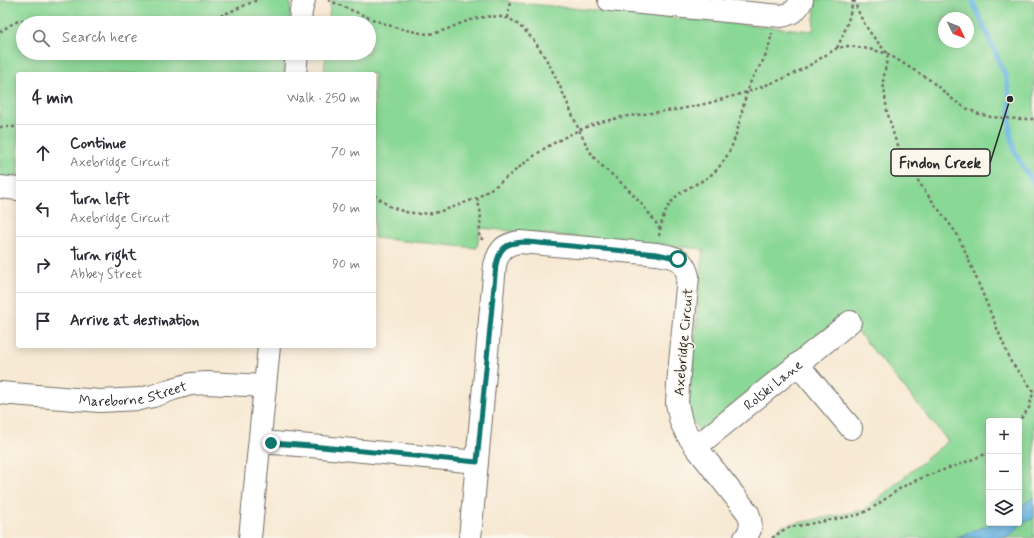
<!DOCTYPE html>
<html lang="en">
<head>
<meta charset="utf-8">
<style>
	:root { --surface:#fff; --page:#f2f2f3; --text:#2b2b33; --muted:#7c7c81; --line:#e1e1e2 }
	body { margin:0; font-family:Mynerve,sans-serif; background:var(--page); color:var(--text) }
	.controls { position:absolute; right:12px; bottom:12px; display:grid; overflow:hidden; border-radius:4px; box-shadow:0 2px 10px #0003 }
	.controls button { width:36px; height:36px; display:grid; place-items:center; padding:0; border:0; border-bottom:1px solid var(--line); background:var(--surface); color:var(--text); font:20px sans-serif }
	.compass { position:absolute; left:938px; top:12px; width:36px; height:36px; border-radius:50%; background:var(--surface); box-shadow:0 2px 10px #0003; rotate:133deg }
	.stop { position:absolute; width:12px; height:12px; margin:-9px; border:3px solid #0f766e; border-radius:50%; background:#fff }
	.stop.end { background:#0f766e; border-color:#fff; box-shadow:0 1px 4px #0008 }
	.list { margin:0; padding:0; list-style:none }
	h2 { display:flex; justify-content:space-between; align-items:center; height:52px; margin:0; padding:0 16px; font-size:17px }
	h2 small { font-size:13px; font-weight:400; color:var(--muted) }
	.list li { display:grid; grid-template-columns:26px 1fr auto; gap:12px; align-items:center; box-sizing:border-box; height:56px; padding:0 16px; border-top:1px solid var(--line) }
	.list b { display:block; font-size:15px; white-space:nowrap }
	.list p { margin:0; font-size:13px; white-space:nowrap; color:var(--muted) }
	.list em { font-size:13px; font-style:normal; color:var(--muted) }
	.icon { flex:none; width:22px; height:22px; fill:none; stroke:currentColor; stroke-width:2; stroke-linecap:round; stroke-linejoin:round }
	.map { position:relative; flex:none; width:1034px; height:538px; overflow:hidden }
	.search { position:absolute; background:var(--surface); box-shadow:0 2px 10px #0003; left:16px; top:16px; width:360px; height:44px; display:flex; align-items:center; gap:10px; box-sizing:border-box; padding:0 14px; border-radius:22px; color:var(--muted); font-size:15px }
	.panel { position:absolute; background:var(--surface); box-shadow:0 2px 10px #0003; left:16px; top:72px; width:360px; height:276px; border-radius:4px }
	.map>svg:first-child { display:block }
	.green { fill:#8ad896; stroke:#5a8260; fill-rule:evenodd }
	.water { fill:#6bb6e3; stroke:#4b7087 }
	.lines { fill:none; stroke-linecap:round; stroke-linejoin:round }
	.stream { stroke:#6bb6e3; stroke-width:5 }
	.minor-casing { stroke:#726e66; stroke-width:24 }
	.path { stroke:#726e66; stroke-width:2.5; stroke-dasharray:3 3; stroke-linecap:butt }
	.minor { stroke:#fff; stroke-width:22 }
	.route { stroke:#0f766e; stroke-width:5 }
	.labels { text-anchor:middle; stroke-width:3; stroke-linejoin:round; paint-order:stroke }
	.street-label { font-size:14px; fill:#2b2b2b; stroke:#fbf7ec }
	.leader { fill:none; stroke:#2b2b2b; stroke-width:1.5 }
	.callout-dot { fill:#2b2b2b; stroke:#fbf7ec; stroke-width:1.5 }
	.callout { fill:#fbf7ec; stroke:#2b2b2b; stroke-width:1.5 }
	.callout-label { font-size:15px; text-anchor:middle; font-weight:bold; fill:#2b2b2b }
</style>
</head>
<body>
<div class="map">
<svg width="1034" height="538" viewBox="0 0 1034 538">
	<rect width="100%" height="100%" fill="#fbf7ec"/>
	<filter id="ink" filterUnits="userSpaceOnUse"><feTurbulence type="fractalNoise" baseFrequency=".025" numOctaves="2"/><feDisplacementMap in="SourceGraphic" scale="8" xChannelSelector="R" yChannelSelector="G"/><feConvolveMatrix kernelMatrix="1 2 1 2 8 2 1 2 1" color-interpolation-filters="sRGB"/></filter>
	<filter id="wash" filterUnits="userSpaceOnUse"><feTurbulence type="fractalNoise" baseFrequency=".012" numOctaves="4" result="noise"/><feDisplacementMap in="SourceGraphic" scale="16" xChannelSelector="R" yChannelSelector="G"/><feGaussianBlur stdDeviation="0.9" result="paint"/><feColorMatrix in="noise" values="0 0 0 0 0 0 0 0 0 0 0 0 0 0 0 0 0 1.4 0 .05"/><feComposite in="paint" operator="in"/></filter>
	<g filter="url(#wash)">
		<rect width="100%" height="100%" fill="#f7e9d3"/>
		<path class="green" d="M0,0H290L291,7L289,23H23V53H286L284,74H18V180L0,179Z
			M331,0H508V2L813,31L816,0H1034V538H768L782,526L864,510L948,441L844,315L700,432C693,423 690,414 689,402L703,249L480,228L477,248L374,238V74H324L326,53H369V23H328ZM944,18H968V42H944ZM989,421H1019V523H989Z"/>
		<path class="water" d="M1034,497V518L1022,524L1008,537L955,538L993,523H1019V507Z"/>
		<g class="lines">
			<path class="stream" d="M972,0L1006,77L1010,99V130L1014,150L1024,169L1034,183"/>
		</g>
	</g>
	<g filter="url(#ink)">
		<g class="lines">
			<defs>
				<g id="minor">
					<path d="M609,0L781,16C792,14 797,10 802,0"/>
					<path d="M300,23L301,11L304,0"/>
					<path d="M295,74L297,53"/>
					<path d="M0,187L18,189"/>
					<path d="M798,365L851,428"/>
					<path id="s1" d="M0,393L100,401L139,399L153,396L173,389L191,384L207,383L265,386"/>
					<path d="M260,442L311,446L477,462"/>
					<path id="s2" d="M696,447L850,322"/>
					<path d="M250,538L269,346"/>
					<path d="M470,538L495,265C499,250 504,244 520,242L657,254C675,257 683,257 688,276L678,385L677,403L679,413L681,422L687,434L696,447L748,513C752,524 752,529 745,538"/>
				</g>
			</defs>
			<use href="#minor" class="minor-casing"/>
			<path class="path" d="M328,0C357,12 385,27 416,32C422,33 428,35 434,33C442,32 449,28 457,25C473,18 489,14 506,18C509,18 512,20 514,22C545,41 565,100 580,132C584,140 588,149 593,156C603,169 617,178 628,189C640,202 651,215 660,229
				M854,0C862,24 871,35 888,54L883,81L887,111L895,139L908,165L924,190L957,234L965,251L1011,362L1024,378L1032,389L1033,393L1029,408L1026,412L1019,421
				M508,18L510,0
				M204,23L257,0
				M0,32C6,28 12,23 19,21C33,16 55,20 69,23
				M837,48C845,32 850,17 853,0
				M0,127H18
				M374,195L389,206L405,212L421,214L434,213L451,208L477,198L497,185L526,162L545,148L567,136L579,130L597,123L622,117L681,109L709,103L747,92L780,80L805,68L837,48L848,46L869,49L888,54L930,80L956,102L966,108L979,114L991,117L1019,119H1034
				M477,198L481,214L479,238L486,240
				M659,236C662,216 668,200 685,190C700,181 711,179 722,163C739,141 740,111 749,86C752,77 759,68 764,59C768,51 770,42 772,33
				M772,538L785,529L792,527L858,515C877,508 890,493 908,484C925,476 943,470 961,464C970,460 980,457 989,452"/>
			<use href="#minor" class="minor"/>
		</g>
	</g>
	<g class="lines" filter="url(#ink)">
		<path class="route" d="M271,443L311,446L477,462L496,265C500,245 509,242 528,242L657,254L671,257L678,259"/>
	</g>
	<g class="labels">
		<g class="street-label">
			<text transform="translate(683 342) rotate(-85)" y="5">Axebridge Circuit</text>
			<text dy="5" stroke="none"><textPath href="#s2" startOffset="99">Rolski Lane</textPath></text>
			<text dy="5" stroke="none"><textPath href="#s1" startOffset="134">Mareborne Street</textPath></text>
		</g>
	</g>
	<path class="leader" d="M1010 99L990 163"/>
	<circle class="callout-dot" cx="1010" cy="99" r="4"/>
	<rect class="callout" x="891" y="149" width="99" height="27" rx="4"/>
	<g class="callout-label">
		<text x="940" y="168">Findon Creek</text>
	</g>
</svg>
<div class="controls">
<button>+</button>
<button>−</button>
<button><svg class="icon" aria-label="layers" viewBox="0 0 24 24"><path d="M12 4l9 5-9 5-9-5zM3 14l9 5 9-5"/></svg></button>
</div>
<svg class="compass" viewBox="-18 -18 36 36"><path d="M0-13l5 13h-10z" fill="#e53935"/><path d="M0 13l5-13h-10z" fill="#7c7c81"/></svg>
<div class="stop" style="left:678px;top:259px"></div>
<div class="stop end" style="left:271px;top:443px"></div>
<div class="search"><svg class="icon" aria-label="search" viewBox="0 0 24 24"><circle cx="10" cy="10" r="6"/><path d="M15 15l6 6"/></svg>Search here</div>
<section class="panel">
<h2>4 min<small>Walk · 250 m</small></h2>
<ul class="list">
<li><svg class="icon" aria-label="ahead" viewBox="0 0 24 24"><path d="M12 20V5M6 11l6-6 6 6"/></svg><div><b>Continue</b><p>Axebridge Circuit</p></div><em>70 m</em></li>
<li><svg class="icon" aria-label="left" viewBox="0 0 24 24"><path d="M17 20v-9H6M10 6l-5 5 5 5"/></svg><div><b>Turn left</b><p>Axebridge Circuit</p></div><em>90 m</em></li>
<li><svg class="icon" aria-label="right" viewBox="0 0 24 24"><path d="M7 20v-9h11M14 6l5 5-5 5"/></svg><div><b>Turn right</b><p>Abbey Street</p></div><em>90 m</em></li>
<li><svg class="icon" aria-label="arrive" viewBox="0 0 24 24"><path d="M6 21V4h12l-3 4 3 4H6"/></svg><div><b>Arrive at destination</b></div></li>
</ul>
</section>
</div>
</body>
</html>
